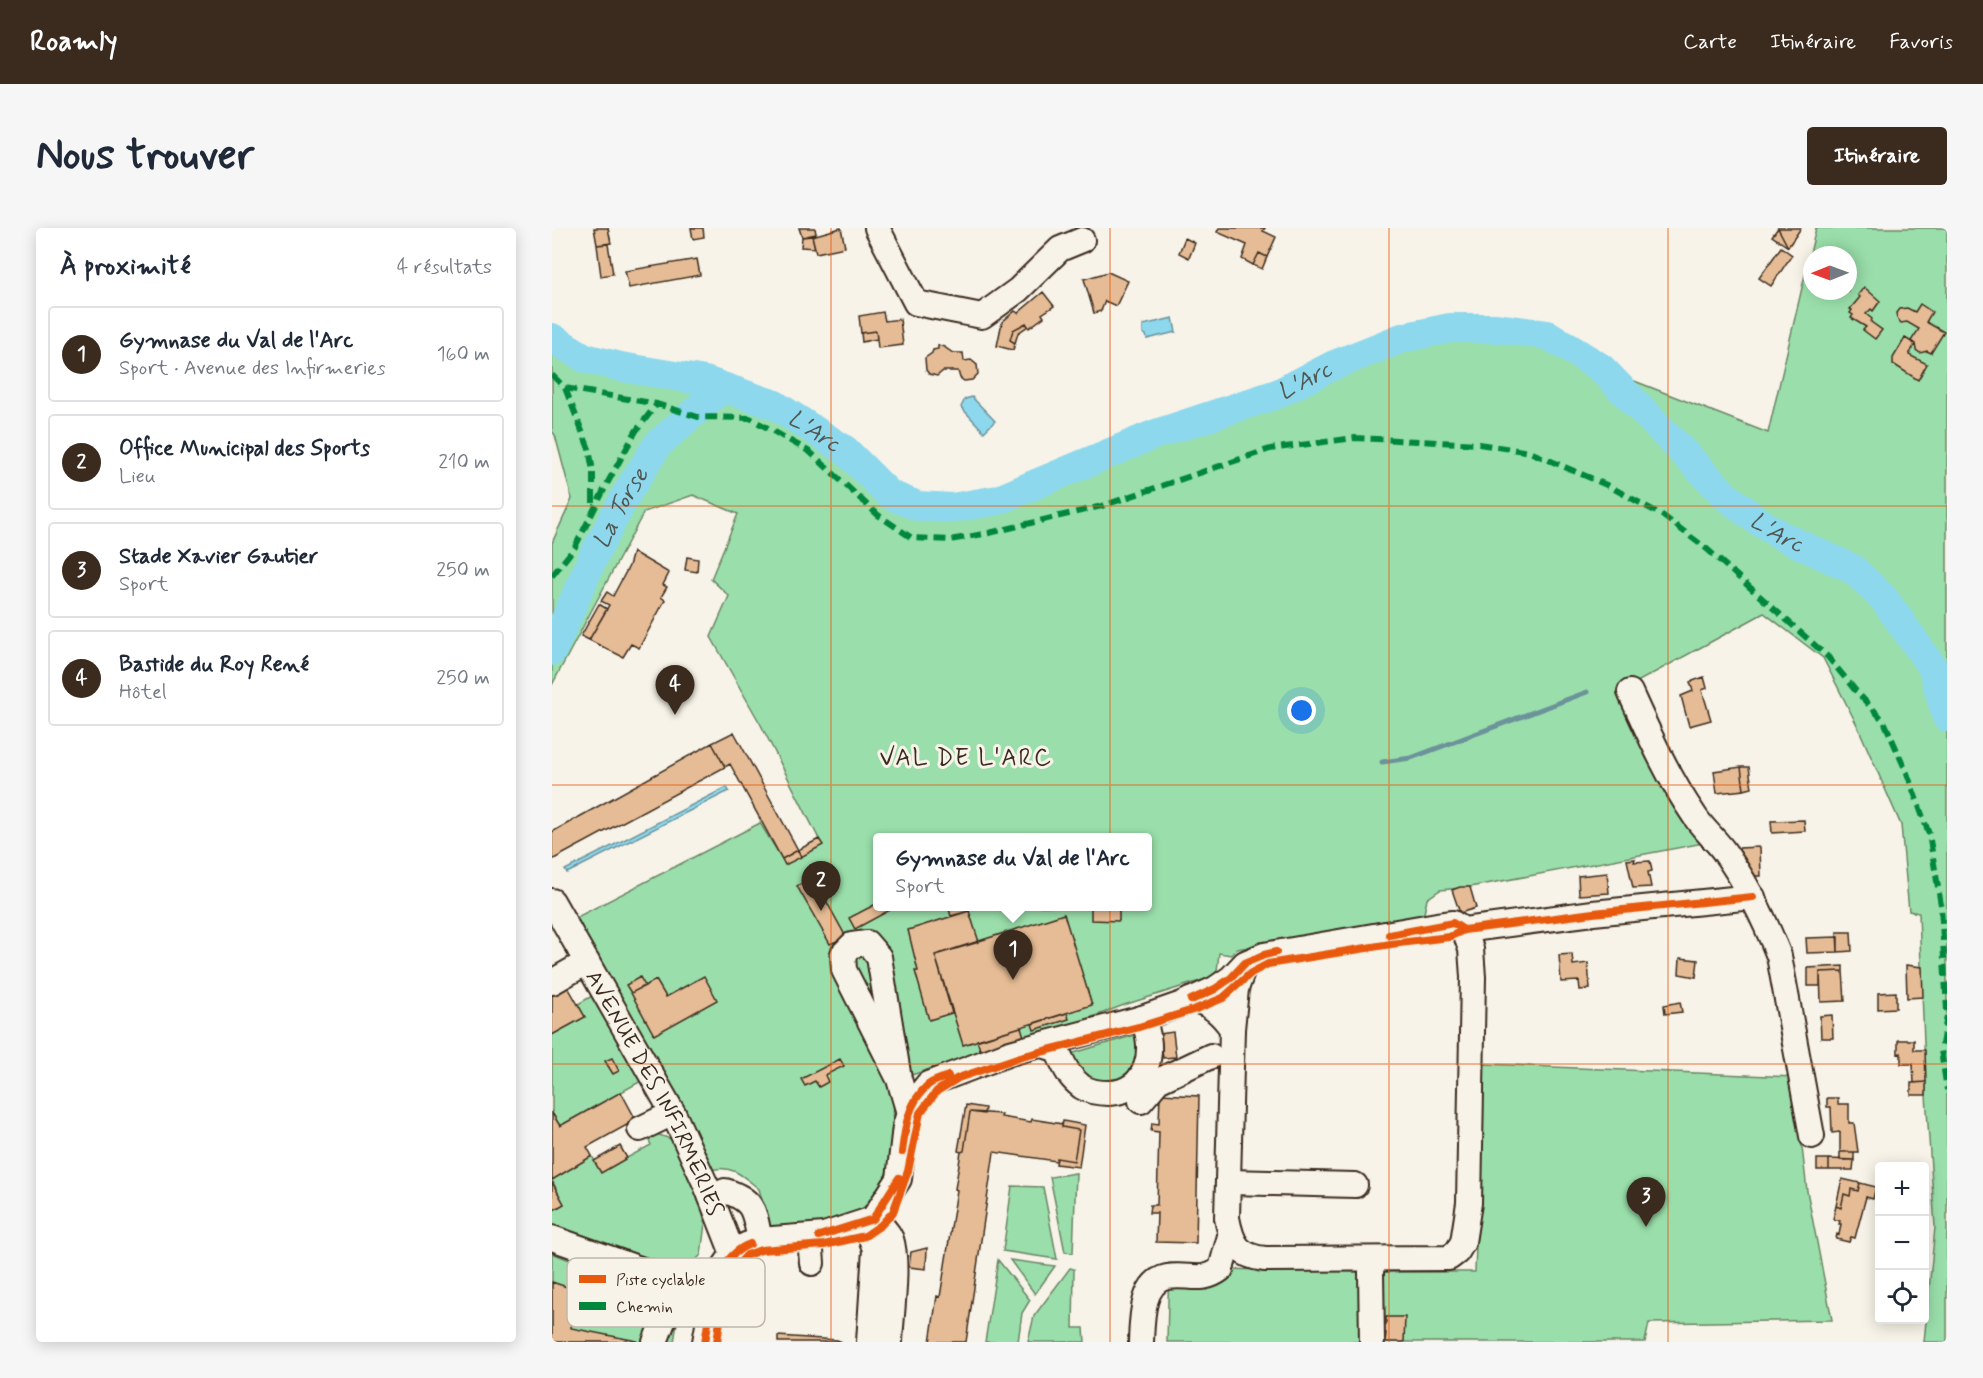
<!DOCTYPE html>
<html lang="fr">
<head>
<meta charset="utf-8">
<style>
	:root { --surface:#fff; --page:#f6f6f7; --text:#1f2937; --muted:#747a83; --line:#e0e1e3; --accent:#3b2a1e }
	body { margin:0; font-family:Mynerve,sans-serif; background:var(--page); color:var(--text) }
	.controls { position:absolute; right:18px; bottom:18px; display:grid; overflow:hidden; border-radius:6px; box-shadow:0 3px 15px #0003 }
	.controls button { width:54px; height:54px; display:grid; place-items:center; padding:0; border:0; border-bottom:2px solid var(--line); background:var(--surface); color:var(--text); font:30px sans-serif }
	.compass { position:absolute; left:1251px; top:18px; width:54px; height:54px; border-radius:50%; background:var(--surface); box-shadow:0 3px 15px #0003; rotate:269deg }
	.you { position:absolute; left:750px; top:483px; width:21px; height:21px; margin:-15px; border:4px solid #fff; border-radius:50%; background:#1a73e8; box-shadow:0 0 0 9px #1a73e833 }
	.badge { display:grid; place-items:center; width:39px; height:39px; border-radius:50%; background:var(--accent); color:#fff; font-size:20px; font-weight:700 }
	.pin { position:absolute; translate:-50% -50px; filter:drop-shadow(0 2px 3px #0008) }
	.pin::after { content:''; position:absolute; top:32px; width:21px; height:18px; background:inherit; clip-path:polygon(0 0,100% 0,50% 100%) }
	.popup { position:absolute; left:321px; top:605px; width:279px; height:78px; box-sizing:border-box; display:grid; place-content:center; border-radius:6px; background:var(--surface); filter:drop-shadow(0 2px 4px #0005); font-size:20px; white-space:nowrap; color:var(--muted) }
	.popup b { font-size:22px; color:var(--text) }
	.popup::after { content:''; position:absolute; left:50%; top:100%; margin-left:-12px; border:12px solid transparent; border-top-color:var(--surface) }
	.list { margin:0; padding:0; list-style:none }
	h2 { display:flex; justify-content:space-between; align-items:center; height:78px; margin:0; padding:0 24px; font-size:26px }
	h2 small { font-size:20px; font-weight:400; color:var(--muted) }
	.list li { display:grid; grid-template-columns:39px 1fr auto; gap:18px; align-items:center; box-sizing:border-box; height:96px; margin:0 12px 12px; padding:0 12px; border:2px solid var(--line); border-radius:6px }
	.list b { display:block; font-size:22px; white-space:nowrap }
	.list p { margin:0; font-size:20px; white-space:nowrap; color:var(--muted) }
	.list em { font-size:20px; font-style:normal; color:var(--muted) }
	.icon { flex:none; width:33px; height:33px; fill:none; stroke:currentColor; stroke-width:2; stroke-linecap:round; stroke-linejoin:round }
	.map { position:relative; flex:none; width:1395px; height:1114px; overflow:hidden; border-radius:6px }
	header { display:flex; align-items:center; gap:36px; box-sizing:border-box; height:84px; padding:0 30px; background:var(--accent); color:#fff }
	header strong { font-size:28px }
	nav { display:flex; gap:33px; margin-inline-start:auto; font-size:21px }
	.intro { display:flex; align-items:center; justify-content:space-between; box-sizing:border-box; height:144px; padding:0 36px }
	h1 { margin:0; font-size:42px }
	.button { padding:15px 27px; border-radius:6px; background:var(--accent); color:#fff; font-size:21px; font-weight:700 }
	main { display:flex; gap:36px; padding:0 36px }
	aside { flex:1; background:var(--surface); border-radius:6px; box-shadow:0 3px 15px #0003 }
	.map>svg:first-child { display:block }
	.green { fill:#9adfab; stroke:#6a8464; stroke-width:1.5; fill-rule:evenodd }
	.water { fill:#8dd8ed; stroke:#6c929a; stroke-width:1.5 }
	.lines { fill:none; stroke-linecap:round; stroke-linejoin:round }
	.stream { stroke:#6c929a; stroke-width:5 }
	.river { stroke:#8dd8ed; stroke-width:30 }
	.building { fill:#e5bc95; stroke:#3b2a1e; stroke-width:1.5 }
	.minor-casing { stroke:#3b2a1e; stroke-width:28 }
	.minor { stroke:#f7f3e8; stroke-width:24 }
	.quiet { stroke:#00873e; stroke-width:6; stroke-dasharray:12 6; stroke-linecap:butt }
	.cycleway-casing { stroke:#f7f3e8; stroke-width:11 }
	.cycleway { stroke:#e8590c; stroke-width:8 }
	.grid { fill:none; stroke:#e8590c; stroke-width:1.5; stroke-opacity:0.55 }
	.labels { text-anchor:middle; stroke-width:6; stroke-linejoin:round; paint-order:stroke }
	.street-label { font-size:22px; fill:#3b2a1e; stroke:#f7f3e8 }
	.water-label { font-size:24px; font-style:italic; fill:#505652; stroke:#f7f3e8 }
	.neighbourhood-label { font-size:24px; letter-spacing:1.5px; fill:#3b2a1e; stroke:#f7f3e8 }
	.key { fill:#f7f3e8; stroke:#bfb7ab; stroke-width:1.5 }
	.key-label { font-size:16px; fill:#3b2a1e }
</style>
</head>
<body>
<header>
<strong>Roamly</strong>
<nav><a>Carte</a><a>Itinéraire</a><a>Favoris</a></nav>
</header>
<div class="intro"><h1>Nous trouver</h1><a class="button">Itinéraire</a></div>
<main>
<aside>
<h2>À proximité<small>4 résultats</small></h2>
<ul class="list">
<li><span class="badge">1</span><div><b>Gymnase du Val de l'Arc</b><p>Sport · Avenue des Infirmeries</p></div><em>160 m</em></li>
<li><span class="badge">2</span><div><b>Office Municipal des Sports</b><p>Lieu</p></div><em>210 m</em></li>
<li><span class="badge">3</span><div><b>Stade Xavier Gautier</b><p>Sport</p></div><em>250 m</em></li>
<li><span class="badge">4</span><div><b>Bastide du Roy René</b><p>Hôtel</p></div><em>250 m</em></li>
</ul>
</aside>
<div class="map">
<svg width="1395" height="1114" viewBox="0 0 1395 1114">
	<rect width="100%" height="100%" fill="#f7f3e8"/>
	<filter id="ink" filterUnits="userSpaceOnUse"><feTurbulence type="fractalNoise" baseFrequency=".0167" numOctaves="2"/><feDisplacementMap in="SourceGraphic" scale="12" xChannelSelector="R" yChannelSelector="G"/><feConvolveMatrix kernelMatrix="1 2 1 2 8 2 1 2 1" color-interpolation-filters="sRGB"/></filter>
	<g filter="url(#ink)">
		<path class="green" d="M1264,0H1395V1114H1372L1383,999L1374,867L1367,685L1357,683L1349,597L1305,497L1271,430L1212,385L1085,454L1081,463L1157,614L918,659L888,662L875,671L871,690L685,721L679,727L667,725L665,743L657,750L572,777L479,812L429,825L347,851L343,857C340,887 343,941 325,966C302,998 252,998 217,998L207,961C191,948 180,936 158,942L143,903L61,762L25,689L208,595L230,631L267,611L209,497L159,409L177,368L159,351L186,286L141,267L92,284L0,457V315L20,271L3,207L0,203V110L33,130L69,139L153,153L223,177L293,222L338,267L366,278L400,280L446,272L601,207L725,166L780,138L831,116L850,110L898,100H944L996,107L1049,140L1216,205ZM1260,27H1296V63H1260ZM326,610H596V678H326Z
			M45,765L93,851L8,898L0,885V807L33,789L26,776Z
			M590,805L591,816L576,851L542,857L515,827Z
			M931,836L1242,849L1255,963L1280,1092L1097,1095L1093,1114H615L617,1035L664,1037L670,1041L819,1044H923Z
			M102,905L127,914L143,949L153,995L149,1027L127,1048L0,1003V983L12,976L0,952L40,928L49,944L99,917L95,908Z
			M524,945L521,1025L513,1024L498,949Z
			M460,958L491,959L505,1031L451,1023Z
			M0,1025L128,1076L122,1114H0Z
			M446,1032L478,1072L470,1085L466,1114H433Z
			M458,1032L503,1038L483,1066Z
			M518,1040L522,1041L521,1100H532L533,1114H476L482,1088Z"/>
		<path class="water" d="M621,90L624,104L595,111L594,107L591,105V97Z
			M420,169L443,193L432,204L409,179L413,171Z
			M175,559L177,563L15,645L13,642Z"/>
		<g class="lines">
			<path class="stream" d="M830,534L859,530L1035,464"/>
			<g class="river">
				<path id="s1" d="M0,110L33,130L69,139L153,153L223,177L293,222L338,267L366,278L400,280L446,272L601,207L725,166L780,138L850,110L898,100H944L996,107L1049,140L1174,268L1202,290L1228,307L1301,341L1333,372L1381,440L1395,489"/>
				<path id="s2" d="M0,423L42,327L75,265L106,216L170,160"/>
			</g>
		</g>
		<path class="building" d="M42,0H56L59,15L45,17Z
			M139,0H151L152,9L141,11Z
			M247,0H263L264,6L250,9Z
			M289,0L293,19L264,25L260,8Z
			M667,0H713L711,3L724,9L715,29L707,25L701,37L690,31L695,17L665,4Z
			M1226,0H1249L1236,19Z
			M1226,0L1236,19L1220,8Z
			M260,8L263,20L249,19L250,9Z
			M633,10L643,15L637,30L627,25Z
			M56,16L61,46L49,48L45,17Z
			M1229,19L1240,27L1219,58L1207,50Z
			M707,25L715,29L710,41L701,37Z
			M145,31L148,47L77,60L73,43Z
			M556,44L576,53L564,78L553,73L549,83L542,85L532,51Z
			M1312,59L1328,73L1321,83L1319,81L1314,86L1320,91L1319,94L1330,102L1323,111L1311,102L1314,99L1299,90L1301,87L1298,85L1300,82L1298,81L1308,69L1306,67Z
			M491,64L502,78L490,86L492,89L477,100L474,95L461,102L458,112L463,115L461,122L445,118L450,94L463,83L466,85Z
			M1368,76L1380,84L1374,94L1392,104L1379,125L1375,123L1368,125L1364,122L1363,116L1359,113L1367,101L1355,94L1349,95L1345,90L1344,85L1347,81L1355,80L1363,84Z
			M331,84L333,93L348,91L351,117L326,120L324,103L309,105L307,88Z
			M474,95L476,98L466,105L463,115L458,112L461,102Z
			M324,103L325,111L310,114L309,105Z
			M1353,110L1363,116L1357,127L1375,136L1366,152L1341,136V130Z
			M386,117L392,119L401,125H411L412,133L419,132L425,137L426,146L420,152L412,153L408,150L406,143H391L385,148L377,146L374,142L373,130L380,125L381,122L386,121Z
			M81,324L117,345L111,357L115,359L109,369L113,372L87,420L79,416L71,429L37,412L57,377L49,373L55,364L61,368L77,338Z
			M135,329L146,331L145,344L133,342Z
			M47,376L55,381L37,412L29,408Z
			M1152,449L1155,460L1150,462L1159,492L1137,498L1129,468L1141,463L1138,454Z
			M182,504L246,622L230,631L178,536L173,539L160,515Z
			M160,515L173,539L0,632V604Z
			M1189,539H1197L1200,560L1192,562Z
			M1189,539L1192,562L1165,565L1162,543Z
			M1252,592L1253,603L1220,605L1219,593Z
			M267,611L271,617L249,629L246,622Z
			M1208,619L1209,648H1194L1187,631V620Z
			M246,622L249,629L233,637L230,631Z
			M1083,631L1082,634L1098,633L1100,643L1096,644L1099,659L1081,660L1075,632Z
			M1055,645L1057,665L1027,667L1026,648Z
			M261,649L294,709L278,716L245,658Z
			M908,659H918L924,680L908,685L900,662Z
			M326,675V678H339L340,681L303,701L297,690Z
			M396,678H416L417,683L399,688Z
			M539,678H567V693L539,692Z
			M417,683L427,714L383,727L400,785L377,792L363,743H366L356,702Z
			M512,686L540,777L411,817L383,727Z
			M1285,704H1299L1300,723L1286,724Z
			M1286,709V724L1255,725L1254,710Z
			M1020,726L1021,737L1036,735L1038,761L1028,762L1027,753L1009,754L1007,727Z
			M1128,730L1146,732L1144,749L1127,746Z
			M1354,737L1370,739L1371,769L1355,770Z
			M1291,738V743L1268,744V758H1256V740Z
			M1291,743L1293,773L1269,774L1268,744Z
			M152,748L165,772L102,807L79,765L104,752L114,769Z
			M88,749L93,758L79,765L74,757Z
			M16,759L33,789L0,807V767Z
			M1344,764V780L1326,781V765Z
			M1128,774L1130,784L1113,786L1112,777Z
			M515,785L517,791L482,802L480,796Z
			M1280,787L1281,810H1269L1268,788Z
			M469,799L473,812L429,825L425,812Z
			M621,804L624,829L611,830L608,806Z
			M1346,812H1362V822H1373L1374,854L1362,855L1361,836H1349V825L1346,826Z
			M60,830L67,843L61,846L53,833Z
			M288,831L292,838L273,847L276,854L267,859L263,853L253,858L249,851Z
			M1374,854V867H1359V855Z
			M69,864L84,892L35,919L40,928L0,952V885L8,898Z
			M608,866L647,868L644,1015L604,1014L605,985H597L598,977H605L607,904L599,903L600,895L607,896Z
			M1275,870H1286V876H1297V895H1302L1306,924H1288V904L1280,905L1279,879H1275Z
			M414,877L433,880L432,886L418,884L412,923L409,924L406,923Z
			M418,884L450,886L449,889L479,894L480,891L510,896V899L527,902L522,933L505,930L504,933L442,924L414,1114H378L385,1068L388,1069L405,962L403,961L409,924L412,923Z
			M511,893L533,897L527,939L504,936L505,930L522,933L527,902L510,899Z
			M68,918L75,930L49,945L42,933Z
			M1288,924H1302V932H1288Z
			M1265,931H1277V942H1265Z
			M1277,931L1302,932L1301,942H1277Z
			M1290,951L1308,955L1306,963L1299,961L1298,968L1292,966L1289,980L1284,978Z
			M0,954L12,976L0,983Z
			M1308,955L1324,959L1321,971L1314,969L1303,1010L1299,1009L1297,1014L1284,1011L1285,1006L1287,1007L1289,996H1287L1288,993L1281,991L1284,978L1289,980L1292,966L1298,968L1299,961L1306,963Z
			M375,1020L374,1041L357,1039L359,1024Z
			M0,1054L42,1068V1085L20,1084L19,1100L85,1113L84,1114H0Z
			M834,1089H853L852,1114H833L834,1105H827L828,1096L834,1097Z
			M226,1108L285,1112L290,1114H226Z"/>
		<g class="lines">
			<defs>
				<g id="minor">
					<path d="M325,0L364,75L430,88L466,62L508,21L530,12"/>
					<path d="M1078,464C1097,506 1116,549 1142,587C1150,600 1162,610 1171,622C1195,655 1212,690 1227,728L1260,908"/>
					<path id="s3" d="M0,673L121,885L154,957L181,1026"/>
					<path d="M0,754L35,734"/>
					<path d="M638,772C657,773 670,786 680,801L675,990C680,1016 686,1028 713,1031L897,1030L905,1024L911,1014L917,975L921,749L919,721L912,702"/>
					<path d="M680,801L684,761L693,736"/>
					<path d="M490,817L504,821C513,837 514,847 530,859C538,864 548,865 557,865C597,864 605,820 590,790"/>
					<path d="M347,851L292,742L291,726L300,717L315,715L327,729L347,851L357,885"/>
					<path d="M589,873L606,853L659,828"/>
					<path d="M88,901L121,885"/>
					<path d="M677,954L803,957"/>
					<path d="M159,969L173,963C203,972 202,984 208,1012"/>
					<path d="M321,991C328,996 335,1002 339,1011C347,1035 339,1088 338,1114"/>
					<path d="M313,994L323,1021L317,1114"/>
					<path d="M258,1009L260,1035"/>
					<path d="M0,1010L139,1059L161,1070"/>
					<path d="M103,1114L115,1083L149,1064"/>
					<path d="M153,1114L161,1070L170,1042L181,1026L194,1017L208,1012L272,1007L321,991L347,951L353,898L357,885L361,875L376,856L458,825L590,790L630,776L663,761L679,750L693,735L712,727L885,697L901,695L912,702L1041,685L1201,669"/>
					<path d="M589,1114C590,1094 589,1054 615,1049C637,1045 649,1056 669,1041L678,1008"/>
					<path d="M820,1114L819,1044L821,1031"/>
				</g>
			</defs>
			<use href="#minor" class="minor-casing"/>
			<use href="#minor" class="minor"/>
			<path class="quiet" d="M0,147L13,160L105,176L146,189L198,190L258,224L326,287L360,310L398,312L437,305L550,278L718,221L803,210L927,216L978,224L1057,258L1110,287L1155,321L1276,429L1303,462L1332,493L1355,545L1377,606L1389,677L1395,783
				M13,160L37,221L41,243V280
				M0,348L23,319L56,254L84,203L105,176
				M1395,788L1389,822L1395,862"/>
			<defs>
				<path id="cycleway" d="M837,707L901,695L912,702
					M639,772L663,761L679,750L693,735L712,727L724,724
					M350,924C353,900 356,875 375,858C380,853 390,851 396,848
					M267,1008L321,991L347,950
					M153,1114C159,1080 161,1030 198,1016
					M165,1114L171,1071L181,1042L195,1027L209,1022L272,1017L313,1008L329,997L341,984L356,943L368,885L385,863L406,850L465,830L587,799L644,781L671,770L699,745L716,736L839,716L897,709L912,702L1041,685L1201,669"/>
			</defs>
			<use href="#cycleway" class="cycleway-casing"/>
			<use href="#cycleway" class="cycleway"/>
		</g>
	</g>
	<path class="grid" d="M279,0V1114M558,0V1114M837,0V1114M1116,0V1114M0,278H1395M0,557H1395M0,836H1395"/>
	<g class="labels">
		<g class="street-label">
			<text dy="8" stroke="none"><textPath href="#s3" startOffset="218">AVENUE DES INFIRMERIES</textPath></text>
		</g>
		<g class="water-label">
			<text dy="8" stroke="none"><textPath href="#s1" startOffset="822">L'Arc</textPath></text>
			<text dy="8" stroke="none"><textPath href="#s1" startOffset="282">L'Arc</textPath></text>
			<text dy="8" stroke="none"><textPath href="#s2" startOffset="159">La Torse</textPath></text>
			<text dy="8" stroke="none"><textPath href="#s1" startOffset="1380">L'Arc</textPath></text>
		</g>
		<g class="neighbourhood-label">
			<text x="414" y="537">VAL DE L'ARC</text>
		</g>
	</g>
	<rect x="15" y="1030" width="198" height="69" rx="9" class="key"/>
	<rect x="27" y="1047" width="27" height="8" fill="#e8590c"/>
	<rect x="27" y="1074" width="27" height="8" fill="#00873e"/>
	<g class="key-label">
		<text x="64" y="1057">Piste cyclable</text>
		<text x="64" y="1084">Chemin</text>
	</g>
</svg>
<div class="controls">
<button>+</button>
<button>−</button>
<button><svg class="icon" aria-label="locate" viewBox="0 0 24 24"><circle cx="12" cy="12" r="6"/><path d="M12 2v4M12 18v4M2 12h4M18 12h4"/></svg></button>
</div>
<svg class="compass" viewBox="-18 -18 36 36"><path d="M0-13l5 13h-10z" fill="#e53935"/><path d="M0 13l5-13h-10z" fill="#747a83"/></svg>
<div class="you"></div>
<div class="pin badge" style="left:461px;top:752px">1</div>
<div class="popup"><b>Gymnase du Val de l'Arc</b>Sport</div>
<div class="pin badge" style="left:269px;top:683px">2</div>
<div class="pin badge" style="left:1094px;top:999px">3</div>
<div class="pin badge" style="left:123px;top:487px">4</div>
</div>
</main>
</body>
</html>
